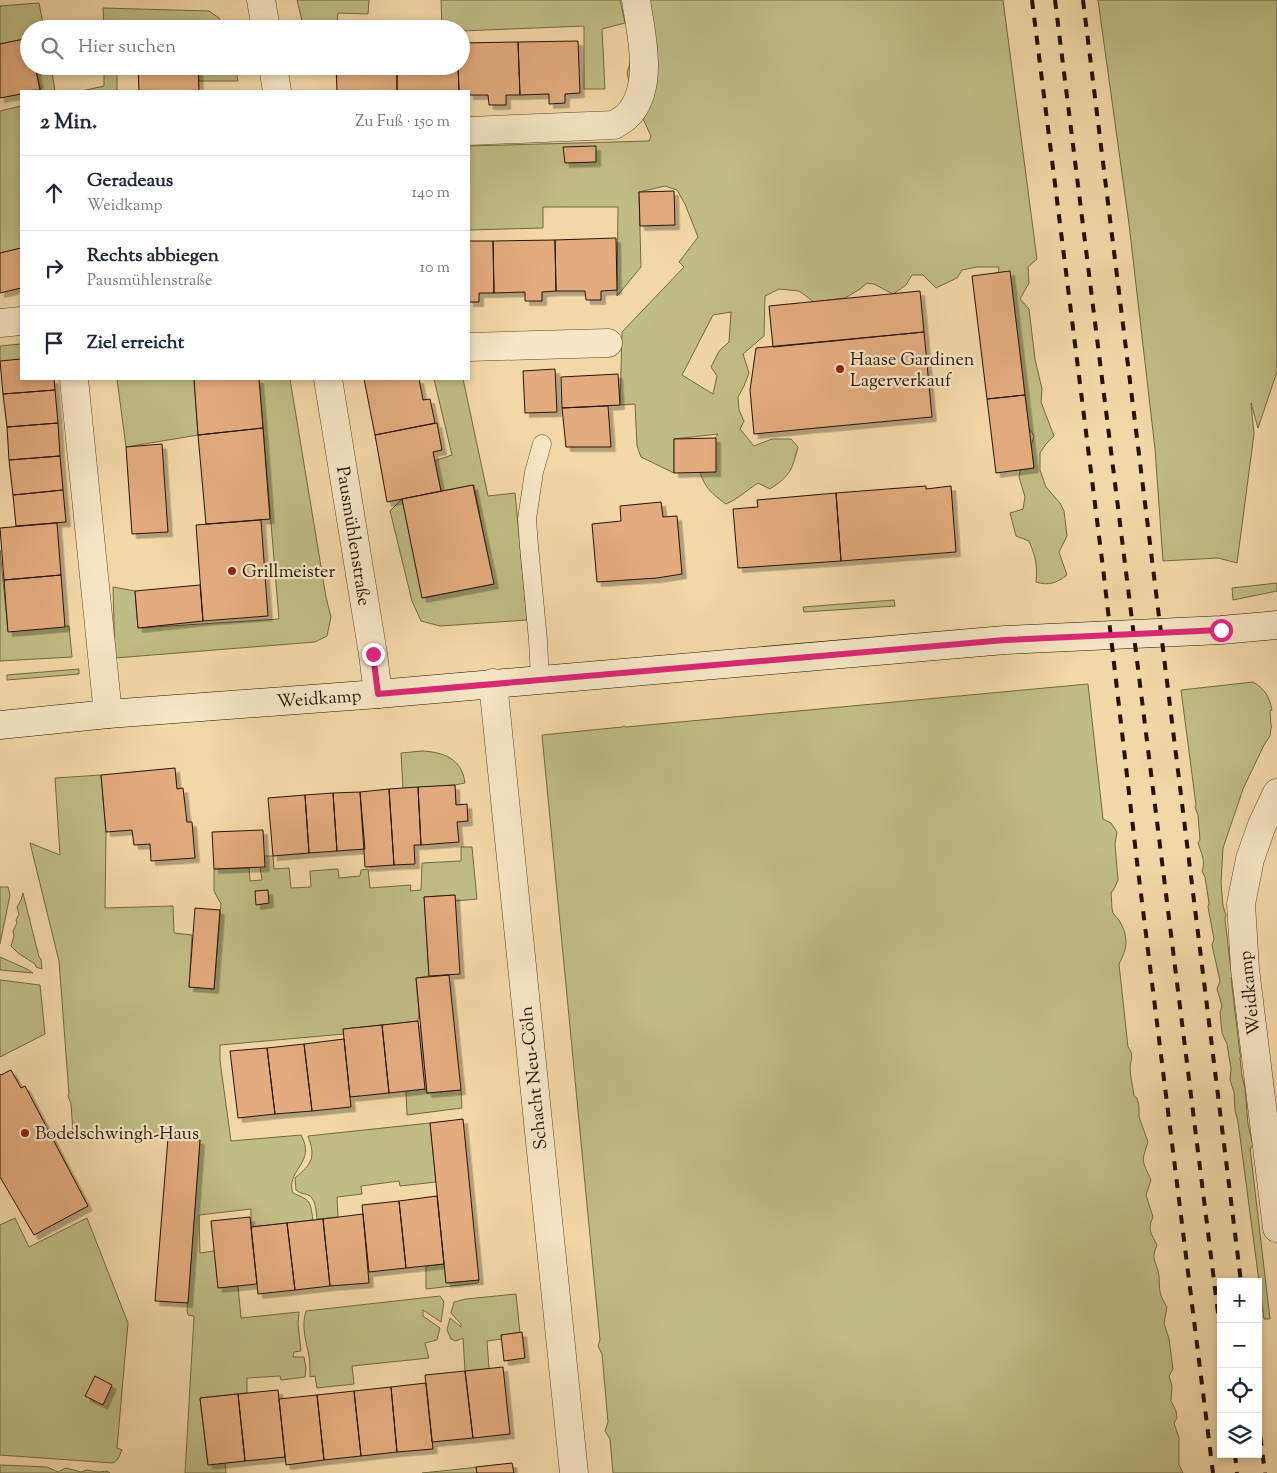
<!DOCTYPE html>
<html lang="de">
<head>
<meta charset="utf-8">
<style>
	:root { --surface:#fff; --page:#f2f2f3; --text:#1f2937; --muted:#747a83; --line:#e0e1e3 }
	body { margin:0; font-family:"Sorts Mill Goudy",serif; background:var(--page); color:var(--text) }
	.controls { position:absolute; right:15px; bottom:15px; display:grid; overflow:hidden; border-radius:0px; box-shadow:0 2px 8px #0003 }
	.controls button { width:45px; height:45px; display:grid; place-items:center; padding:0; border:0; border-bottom:1px solid var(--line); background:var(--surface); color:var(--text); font:25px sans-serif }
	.stop { position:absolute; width:15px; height:15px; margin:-11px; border:4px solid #db2777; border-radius:50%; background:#fff }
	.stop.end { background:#db2777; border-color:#fff; box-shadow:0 1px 5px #0008 }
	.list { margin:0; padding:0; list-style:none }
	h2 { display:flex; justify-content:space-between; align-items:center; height:65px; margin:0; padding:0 20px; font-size:21px }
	h2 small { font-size:16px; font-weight:400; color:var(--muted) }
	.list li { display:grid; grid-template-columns:32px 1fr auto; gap:15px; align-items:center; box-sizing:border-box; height:75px; padding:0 20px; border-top:1px solid var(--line) }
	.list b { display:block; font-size:19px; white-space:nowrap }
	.list p { margin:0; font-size:16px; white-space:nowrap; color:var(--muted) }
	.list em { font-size:16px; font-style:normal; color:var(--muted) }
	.icon { flex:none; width:28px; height:28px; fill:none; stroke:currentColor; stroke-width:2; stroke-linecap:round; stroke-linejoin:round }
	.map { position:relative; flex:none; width:1277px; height:1473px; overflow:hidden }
	.search { position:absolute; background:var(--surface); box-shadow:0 2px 8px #0003; left:20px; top:20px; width:450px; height:55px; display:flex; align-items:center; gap:12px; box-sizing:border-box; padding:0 18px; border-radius:28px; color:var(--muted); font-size:19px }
	.panel { position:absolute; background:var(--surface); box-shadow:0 2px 8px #0003; left:20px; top:90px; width:450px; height:290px; border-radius:0px }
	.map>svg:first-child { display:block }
	.green { fill:#c0bd84; stroke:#726842; fill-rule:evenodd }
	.building { fill:#e4ac7e; stroke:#251201; filter:url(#shadow) }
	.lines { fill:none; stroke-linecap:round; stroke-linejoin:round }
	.lane-casing { stroke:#58442a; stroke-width:19 }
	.street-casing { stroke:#58442a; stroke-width:29 }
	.secondary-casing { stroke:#251201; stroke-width:29 }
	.lane { stroke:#f7e6c6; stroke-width:18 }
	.street { stroke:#f7e6c6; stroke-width:28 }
	.secondary { stroke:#f7e6c6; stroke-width:28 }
	.rail { stroke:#251201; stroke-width:4; stroke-dasharray:9 9; stroke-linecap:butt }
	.route { stroke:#db2777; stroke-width:6 }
	.poi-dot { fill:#8f2418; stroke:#f7e6c6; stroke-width:2 }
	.labels { text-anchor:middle; stroke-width:4.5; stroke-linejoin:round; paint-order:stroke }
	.poi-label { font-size:18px; fill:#251201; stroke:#f7e6c6; text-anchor:start }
	.street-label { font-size:18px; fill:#251201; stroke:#f7e6c6 }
</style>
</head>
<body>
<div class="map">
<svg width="1277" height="1473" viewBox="0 0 1277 1473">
	<defs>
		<filter id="shadow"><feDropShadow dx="4.5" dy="4.5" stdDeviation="0" flood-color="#0004"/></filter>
	</defs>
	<rect width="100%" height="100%" fill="#f3d8a7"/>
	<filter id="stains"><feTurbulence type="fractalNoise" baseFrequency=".004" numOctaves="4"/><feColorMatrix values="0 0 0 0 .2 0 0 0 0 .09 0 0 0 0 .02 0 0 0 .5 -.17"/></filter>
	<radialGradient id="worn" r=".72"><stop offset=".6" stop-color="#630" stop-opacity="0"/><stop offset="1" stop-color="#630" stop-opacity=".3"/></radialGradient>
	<path class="green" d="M297,0H369L368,14L338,13L336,29H304Z
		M441,0H620L625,23L602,29L605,89H584V26L461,31V29H442Z
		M628,0H1003L1037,259L1028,267L1029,283L1020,299L1029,309L1035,359L1042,389L1041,402L1054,436L1046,444L1040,453V470L1046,487L1060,503L1064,511L1067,536L1059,552L1067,575C1057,583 1048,586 1036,582C1038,566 1035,555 1029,541L1016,536L1010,513L1023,509L1025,497L1019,477L1022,459L1031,446L1034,436L1021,415L997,280L999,267H977L962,270L957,278L936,288L923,275H912L906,285L893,294L874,284L867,283L860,289L845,298L814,302L799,291L779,289L765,296L764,336L743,354L749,373L744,386L738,397L739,410L744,421L740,429L754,446L772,439H791L798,447C792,470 791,475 770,489L758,483C747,490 738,499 726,504C708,491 704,486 697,464L718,434L674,439V473L641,457L637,446L635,404L620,405L622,332L684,267L679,262L698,237L685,204L677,190L665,186L639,192L641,267L617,296L618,207H543V228L469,230V146L649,141L651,136L643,119L642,103L631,88L627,73L631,60ZM731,312L729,342L719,351L711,367L717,376L713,394L682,375L713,315Z
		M1098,0H1277V372L1258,428L1251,403L1254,434L1237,563L1218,558L1163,561L1155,449L1129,224Z
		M39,3L44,29H29V38L0,44V6Z
		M103,8L209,11L219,18L227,29H104Z
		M35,66H51L55,91H41Z
		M104,66H117V91H82L104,86Z
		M198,66H235L238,81H199Z
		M21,106V248L0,253V111Z
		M21,344V361L0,364V346Z
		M117,379H194L198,435L126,447Z
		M259,379H290L326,597L331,617L327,636L315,642L115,658L113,587L135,591L138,628L279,619Z
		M434,379H463L488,496L515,493L527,620L440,626L421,621L412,601L390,511L402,499L423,598L493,584L474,485L441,491L434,461L452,455Z
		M0,550L8,631L69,626L72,657L0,661Z
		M1277,583V591L1233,600L1232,588Z
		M894,600L895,606L804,612L803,607Z
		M79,669V674L7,680V675Z
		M1253,682C1265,689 1269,696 1272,710L1270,711L1271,725L1272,727L1271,728L1270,736L1264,745L1243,789L1223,848L1221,883L1223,906L1226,915L1225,919L1230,963L1233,976L1231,978L1240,1054L1241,1055L1240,1058L1242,1076L1245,1088L1248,1124L1253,1146L1250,1148L1270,1319H1264L1238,1122L1235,1110L1234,1092L1230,1080L1231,1069L1227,1044L1222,1033L1220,1012L1222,1006L1217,989L1220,981L1212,945L1214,939L1208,907L1209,903L1205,877L1202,871C1206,862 1201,852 1198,843L1200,840L1198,815L1195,807L1196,805L1181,690Z
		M1088,684L1103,819L1111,823L1117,832L1115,844L1118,880L1114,889L1111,893C1112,899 1111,908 1113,913C1115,916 1119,919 1120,922C1129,938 1127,949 1119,964L1128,1047C1134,1054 1131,1059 1130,1067C1130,1076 1133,1087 1134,1096L1137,1098L1139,1106V1117L1148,1142C1141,1163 1142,1160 1151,1180L1146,1195L1153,1217C1147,1230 1151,1233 1157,1245C1150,1261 1157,1261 1159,1276C1160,1291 1158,1293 1167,1307L1164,1323L1169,1339L1173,1369L1169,1376L1172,1386L1171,1401L1176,1411L1177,1418L1174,1423L1179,1438V1465L1183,1473H613L610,1439L605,1431L608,1422L602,1354L598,1346L600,1340L542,735L622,727L624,726L626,727Z
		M422,751C444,752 462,759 465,783L455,785L403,789L401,753Z
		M101,775L106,832L105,908L173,906L174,933L192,935L189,987L214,989L221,904L214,891V869L249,868L250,881L262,880L260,867L264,856H273L274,869L289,868L291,888L311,887L310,871L338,869L339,878L360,876L361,870L368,869L370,888L411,885L410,891L421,890L422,863L461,861V847H472L477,899L455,901V895L424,897L429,976L416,978L419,1013L418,1021L344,1029V1034L220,1045V1061L231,1141L301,1135C317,1163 285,1170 293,1193C311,1201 310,1200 313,1220L251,1227V1209L199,1215L200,1253L214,1251L238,1286L241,1318L299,1312L298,1324L301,1351L294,1352L293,1357H304L306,1368L305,1377L281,1380L280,1376L247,1378V1393L200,1398L208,1464L225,1463L226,1473H185L194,1316L188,1315L187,1310L200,1140L149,1136L145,1138L141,1135H119L116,1136L114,1134H101L99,1136L92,1135L90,1133H81L80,1134L78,1132H73L71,1104L68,1096L69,1094L59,961L30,843L60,855L55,778Z
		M0,887H8L10,895L0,944Z
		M23,893L39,957L41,959L42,969L36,967L35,964L18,953L11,946L14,936L13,931L17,923L16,920L19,914L17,907L21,900Z
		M0,957L27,969L33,973L0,970Z
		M0,980L40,985L45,1034L0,1057Z
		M425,1089L428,1093L461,1090L462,1108L407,1115L406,1091Z
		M430,1123L436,1182L400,1186L399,1181L361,1186L362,1194L337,1197L338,1217L317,1219C316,1212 316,1198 308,1195C303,1193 301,1194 296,1190L295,1178C312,1164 316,1157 308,1136Z
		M15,1218L29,1247L87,1218L128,1323L117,1448L122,1450L118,1459L113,1463L0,1455V1225Z
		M444,1264L446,1283L479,1280L478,1283L426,1289V1266Z
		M516,1294L520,1333L501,1335L502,1339L487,1341L489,1369L465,1371L463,1338L456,1341L451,1339L447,1330L450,1318L461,1327V1324L451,1313L454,1302L466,1299Z
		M440,1296L444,1302L441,1322L423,1310V1316L440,1328L437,1340L425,1343L429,1358L352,1366L354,1384L317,1388L315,1376L310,1377C310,1370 310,1363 309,1356C306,1341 301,1326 306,1311Z
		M0,1465L47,1467L58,1472L66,1468L81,1472L87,1470L98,1472L107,1471L110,1473H0Z
		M476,1467L477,1473H422L470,1468Z"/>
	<path class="building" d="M29,38V66H35L40,90L21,91V94L0,98V44Z
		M578,41L580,93L565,94V103L549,104V94L520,95L518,42Z
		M518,42L520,95H506V105H489L488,95H469V91H459L458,66H461V43Z
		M138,66H198L199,91H139Z
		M336,66H397V91H337Z
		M397,66H458L459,91H397Z
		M596,146V162L565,163L563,147Z
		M674,191L675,225L640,226L639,192Z
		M616,238L617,290L601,291V300H586L585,291H556L555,240Z
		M555,240L556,291L542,292V301H525V292L494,293L493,241Z
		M469,241H493L494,293H479V302H469Z
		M21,248V288L0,293V253Z
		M1010,271L1025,395L987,399L972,276Z
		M920,291L924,332L773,347L769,306Z
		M924,332L932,417L754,434L750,390L756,348Z
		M21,359V379H54L55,390L3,394L0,361Z
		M555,369L557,412L525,413L523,371Z
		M618,374L620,405L562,408L561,377Z
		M194,379H259L263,428L198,435Z
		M364,379H419L423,400L430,399L435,423L375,435Z
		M55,390L58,423L7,427L3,394Z
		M1025,395L1034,468L996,473L987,399Z
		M608,406L611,447H566L562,408Z
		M58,423L60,456L9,460L7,427Z
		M437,423L442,450L433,452L441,491L387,502L375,435Z
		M263,428L270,519L206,524L198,435Z
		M716,438V472L674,473V439Z
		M162,444L168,532L132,534L126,447Z
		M60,456L63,490L13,495L9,460Z
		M473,485L494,584L422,598L402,499Z
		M926,486V489L951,486L956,552L841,561L836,493Z
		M63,490L66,522L16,526L13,495Z
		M836,493L841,561L738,568L733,509L758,507L757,500Z
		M661,502L663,517L677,516L682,574L657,578L597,582L592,524L621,521L620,506Z
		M261,520L268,616L203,621L196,525Z
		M57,523L61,575L4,580L0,528Z
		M61,575L65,627L8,632L4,580Z
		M200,585L203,621L138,628L135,591Z
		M175,768L177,789L183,788L187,822H192L195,858L151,861L150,844L134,845L132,830L106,832L101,775Z
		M455,785L456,805L467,804L468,821L457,822L459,842L421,845L418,787Z
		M418,787L421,845H414L415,864L394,865L389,789Z
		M389,789L394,865L365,867L360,792Z
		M360,792L365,849L337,851L333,793Z
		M333,793L337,851L309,853L305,795Z
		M305,795L309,853L273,856L268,798Z
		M263,830L265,867L214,869L212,832Z
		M268,890L269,903L256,905L255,891Z
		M455,895L460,974L429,976L424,897Z
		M195,908L220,910L214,989L189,987Z
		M449,975L461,1090L427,1093L416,978Z
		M418,1021L425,1089L389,1093L382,1025Z
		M382,1025L389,1093L350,1097L343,1029Z
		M344,1039L351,1107L312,1111L304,1044Z
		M304,1044L312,1111L275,1114L267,1048Z
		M267,1048L275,1114L238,1118L230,1051Z
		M11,1070L21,1088L25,1086L88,1206L34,1235L0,1177V1074L1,1075Z
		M463,1119L479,1280L446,1283L430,1123Z
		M168,1138L200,1140L188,1303L155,1301Z
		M437,1196L444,1264L406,1268L399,1201Z
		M399,1201L406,1268L369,1272L362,1205Z
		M363,1214L369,1283L330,1286L323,1219Z
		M250,1217L257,1284L218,1288L211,1221Z
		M323,1219L330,1286L295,1290L287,1223Z
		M287,1223L295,1290L258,1294L251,1227Z
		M522,1332L525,1358L504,1361L501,1335Z
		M503,1367L510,1434L473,1438L465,1371Z
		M465,1371L473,1438L432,1442L425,1375Z
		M95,1376L112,1385L103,1405L85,1396Z
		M426,1383L433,1449L397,1452L391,1387Z
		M391,1387L397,1452L361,1456L354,1391Z
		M278,1390L285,1457L245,1461L238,1394Z
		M354,1391L361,1456L324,1460L317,1395Z
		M238,1394L245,1461L208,1465L200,1398Z
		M317,1395L324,1460L286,1465L279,1399Z
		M512,1463L514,1473H477L476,1467Z"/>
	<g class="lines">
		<defs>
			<path id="lane" d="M540,679L538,640L529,546L527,519L534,472L542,444"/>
			<path id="street" d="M261,0L266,29
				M273,66L277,91
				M469,131L614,125C619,122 626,118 630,113C654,84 641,34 636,0
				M0,323L21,321
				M469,347L608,343
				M74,379L108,714
				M328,379L373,654L378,694
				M493,683L574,1473
				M1277,793L1262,825L1250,859L1241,904L1245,969L1277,1228"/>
			<path id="secondary" d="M0,725L108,714L378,694L1005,640L1221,630L1277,625"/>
		</defs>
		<use href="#lane" class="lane-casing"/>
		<use href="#street" class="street-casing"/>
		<use href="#secondary" class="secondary-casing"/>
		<use href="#lane" class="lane"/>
		<use href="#street" class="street"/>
		<use href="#secondary" class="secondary"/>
		<path class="rail" d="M1032,0L1103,568L1137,862L1213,1473
			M1055,0L1221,1337
			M1083,0L1241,1282
			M1258,1419L1265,1473
			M1235,1454L1237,1473"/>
	</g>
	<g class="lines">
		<path class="route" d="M373,654L378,694L1005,640L1221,630"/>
	</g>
	<g class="poi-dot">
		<circle cx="840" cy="369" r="5"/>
		<circle cx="232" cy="571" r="5"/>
		<circle cx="25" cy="1133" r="5"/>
	</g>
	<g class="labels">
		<g class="poi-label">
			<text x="850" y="365">Haase Gardinen<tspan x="850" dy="21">Lagerverkauf</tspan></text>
			<text x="242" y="577">Grillmeister</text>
			<text x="35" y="1139">Bodelschwingh-Haus</text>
		</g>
		<g class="street-label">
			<text transform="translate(354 536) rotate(81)" y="6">Pausmühlenstraße</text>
			<text transform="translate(319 698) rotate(-4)" y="6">Weidkamp</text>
			<text transform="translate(1249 993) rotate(-96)" y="6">Weidkamp</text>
			<text transform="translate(533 1078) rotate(-96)" y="6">Schacht Neu-Cöln</text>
		</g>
	</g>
	<rect width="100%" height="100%" filter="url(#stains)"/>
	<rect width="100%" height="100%" fill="url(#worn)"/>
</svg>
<div class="controls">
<button>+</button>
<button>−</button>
<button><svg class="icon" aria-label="locate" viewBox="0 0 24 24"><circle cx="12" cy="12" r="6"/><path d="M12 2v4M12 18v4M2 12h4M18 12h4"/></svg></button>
<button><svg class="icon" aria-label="layers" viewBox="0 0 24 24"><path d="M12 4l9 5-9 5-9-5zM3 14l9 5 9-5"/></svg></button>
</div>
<div class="stop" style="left:1221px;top:630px"></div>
<div class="stop end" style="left:373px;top:654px"></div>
<div class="search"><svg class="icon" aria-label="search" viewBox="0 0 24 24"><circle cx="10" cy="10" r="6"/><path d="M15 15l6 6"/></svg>Hier suchen</div>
<section class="panel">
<h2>2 Min.<small>Zu Fuß · 150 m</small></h2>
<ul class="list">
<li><svg class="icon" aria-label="ahead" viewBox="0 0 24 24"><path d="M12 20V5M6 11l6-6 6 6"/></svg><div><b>Geradeaus</b><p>Weidkamp</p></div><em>140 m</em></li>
<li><svg class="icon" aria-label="right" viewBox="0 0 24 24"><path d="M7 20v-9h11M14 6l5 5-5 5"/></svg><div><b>Rechts abbiegen</b><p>Pausmühlenstraße</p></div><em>10 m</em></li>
<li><svg class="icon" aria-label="arrive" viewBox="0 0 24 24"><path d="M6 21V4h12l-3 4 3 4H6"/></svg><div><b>Ziel erreicht</b></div></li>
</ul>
</section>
</div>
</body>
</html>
